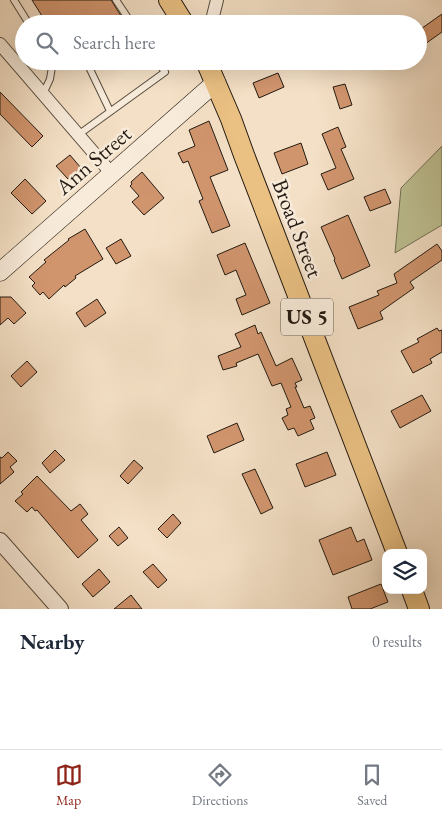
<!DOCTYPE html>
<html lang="en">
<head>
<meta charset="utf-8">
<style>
	:root { --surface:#fff; --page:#f2f2f3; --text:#1f2937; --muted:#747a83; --line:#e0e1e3; --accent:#8f2418 }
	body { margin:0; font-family:"EB Garamond",serif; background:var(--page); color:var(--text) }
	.controls { position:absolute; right:15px; bottom:15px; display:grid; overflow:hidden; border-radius:10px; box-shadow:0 5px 20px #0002 }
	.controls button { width:45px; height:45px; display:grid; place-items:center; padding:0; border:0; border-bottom:1px solid var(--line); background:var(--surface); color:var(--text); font:25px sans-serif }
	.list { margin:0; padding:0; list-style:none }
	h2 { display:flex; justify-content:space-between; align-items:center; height:65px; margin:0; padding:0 20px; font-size:21px }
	h2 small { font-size:16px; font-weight:400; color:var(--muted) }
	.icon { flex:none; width:28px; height:28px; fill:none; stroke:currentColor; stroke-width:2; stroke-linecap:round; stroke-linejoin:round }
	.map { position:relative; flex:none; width:442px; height:609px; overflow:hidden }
	.search { position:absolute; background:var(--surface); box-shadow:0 5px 20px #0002; left:15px; right:15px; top:15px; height:55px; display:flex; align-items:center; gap:12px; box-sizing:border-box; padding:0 18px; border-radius:28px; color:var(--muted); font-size:19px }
	.sheet { height:140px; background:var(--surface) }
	nav { display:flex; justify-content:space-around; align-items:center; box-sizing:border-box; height:70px; border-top:1px solid var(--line); background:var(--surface); font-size:14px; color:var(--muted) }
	nav a { display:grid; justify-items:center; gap:2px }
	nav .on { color:var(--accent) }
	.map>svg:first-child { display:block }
	.green { fill:#bec193; stroke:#706e52 }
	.building { fill:#d1956e; stroke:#231a11 }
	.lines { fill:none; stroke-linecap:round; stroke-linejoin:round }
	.service-casing { stroke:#574c3e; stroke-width:8 }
	.minor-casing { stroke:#574c3e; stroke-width:14 }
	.tertiary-casing { stroke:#574c3e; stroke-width:18 }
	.secondary-casing { stroke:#231a11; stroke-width:19 }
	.primary-casing { stroke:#231a11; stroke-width:22 }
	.service { stroke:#f8ebda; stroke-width:6 }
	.minor { stroke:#f8ebda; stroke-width:12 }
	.tertiary { stroke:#f8ebda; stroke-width:16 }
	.secondary { stroke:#f8ebda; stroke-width:18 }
	.primary { stroke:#eac083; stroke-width:20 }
	.labels { text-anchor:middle; stroke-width:5; stroke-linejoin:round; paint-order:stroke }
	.shield { fill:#f8ebda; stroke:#63594d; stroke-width:1 }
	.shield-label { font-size:21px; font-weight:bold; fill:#231a11 }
	.street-label { font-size:22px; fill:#231a11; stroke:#f8ebda }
</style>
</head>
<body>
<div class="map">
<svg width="442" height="609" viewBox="0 0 442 609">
	<rect width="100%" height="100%" fill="#f4e0c6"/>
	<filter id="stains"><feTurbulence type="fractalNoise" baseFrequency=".004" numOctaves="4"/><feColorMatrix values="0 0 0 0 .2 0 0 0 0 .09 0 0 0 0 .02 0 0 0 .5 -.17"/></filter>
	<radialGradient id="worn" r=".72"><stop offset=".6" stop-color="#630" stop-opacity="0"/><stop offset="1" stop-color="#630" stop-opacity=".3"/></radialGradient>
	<path class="green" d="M442,146V225L395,253L401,188Z"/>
	<path class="building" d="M32,0H111L123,19L116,24H47Z
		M442,14V32L425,44L418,34V31Z
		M278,73L284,87L259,98L253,83Z
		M345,84L352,105L340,109L333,87Z
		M0,92L43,136L32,147L0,114Z
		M209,121L228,170L210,177L230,226L212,233L199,201L203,199L188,161L183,163L178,153L195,146L189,130Z
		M338,127L346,147L341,149L354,179L328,190L321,174L336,168L322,134Z
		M301,143L308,164L282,174L274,153Z
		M70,155L81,168L68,179L56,166Z
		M142,172L164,198L144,215L132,202L139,196L130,186L132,184L131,182Z
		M25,179L46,201L32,214L11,193Z
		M385,189L391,203L370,211L364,197Z
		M348,215L370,266L342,279L334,260L335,259L321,227Z
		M85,229L103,259L75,276L76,278L65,287L64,285L49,299L43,292L40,295L32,286L35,283L29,277L46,262L44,260L69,240L68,239Z
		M121,239L131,256L116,264L106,248Z
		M245,243L270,303L242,315L236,299L246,295L236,270L225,275L217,255Z
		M437,244L442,251V260L410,282L414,288L380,312L383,319L358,329L349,307L379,295L377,291L397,283L394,274Z
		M0,297H11L26,313L14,324L8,318L0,325Z
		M97,299L106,313L85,327L76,313Z
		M255,325L258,334L261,332L276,366L292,358L302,380L295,383L297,387H295L304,408L310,406L315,418L310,420L314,429L298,436L294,428L288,430L282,418L288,415L286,409L291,407L281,383L272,386L258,354L236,363L237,366L223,370L218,356L241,347L235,334Z
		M437,328L439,331L442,330V352L430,359L432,363L413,373L401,351L419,342L417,339Z
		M27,361L37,372L21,387L11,376Z
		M422,395L431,411L400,428L391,411Z
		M237,423L244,440L214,453L207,436Z
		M55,450L65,460L50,473L42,463Z
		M8,452L17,461L10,467L14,472L0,484V457L2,458Z
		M327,452L336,475L305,487L296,464Z
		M134,460L143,468L128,484L120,476Z
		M255,469L273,508L261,514L242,474Z
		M37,476L71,511L80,504L88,514L81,520L98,540L78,558L37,510L35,511L32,507L27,512L15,501L23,494L21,492Z
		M173,514L181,523L167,538L158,529Z
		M119,527L128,538L118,546L109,536Z
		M351,527L357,542L364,539L372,560L333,575L319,540Z
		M153,564L167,580L158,588L143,572Z
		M99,569L110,582L93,597L82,584Z
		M381,584L388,602L370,609H352L348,597Z
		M131,595L142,609H114Z"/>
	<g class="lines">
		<defs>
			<path id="service" d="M14,0L29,24
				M116,0L132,24
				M94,61L88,65L110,111
				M43,94L50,79L53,61
				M78,135L165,72L157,61"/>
			<path id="minor" d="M211,24L217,0
				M0,44L112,174"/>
			<path id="tertiary" d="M0,541L60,609"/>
			<path id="secondary" d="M0,272L216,82"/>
			<path id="primary" d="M169,0L184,24
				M206,61L231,119L244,155L397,553
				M412,590L419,609"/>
		</defs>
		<use href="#service" class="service-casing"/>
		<use href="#minor" class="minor-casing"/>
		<use href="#tertiary" class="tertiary-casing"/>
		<use href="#secondary" class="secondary-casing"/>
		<use href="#primary" class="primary-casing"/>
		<use href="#service" class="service"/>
		<use href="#minor" class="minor"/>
		<use href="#tertiary" class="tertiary"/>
		<use href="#secondary" class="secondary"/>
		<use href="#primary" class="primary"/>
	</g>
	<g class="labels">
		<rect class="shield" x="281" y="298.5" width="52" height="37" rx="4"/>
		<g class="shield-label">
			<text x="307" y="324">US 5</text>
		</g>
		<g class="street-label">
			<text transform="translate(93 160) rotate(-41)" y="8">Ann Street</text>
			<text transform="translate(298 228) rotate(69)" y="8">Broad Street</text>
		</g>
	</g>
	<rect width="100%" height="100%" filter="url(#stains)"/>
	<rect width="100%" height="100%" fill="url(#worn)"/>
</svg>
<div class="controls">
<button><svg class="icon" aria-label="layers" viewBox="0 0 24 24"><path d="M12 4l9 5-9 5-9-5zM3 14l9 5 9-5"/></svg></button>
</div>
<div class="search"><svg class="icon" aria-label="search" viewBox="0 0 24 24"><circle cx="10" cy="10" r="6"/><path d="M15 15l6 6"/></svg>Search here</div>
</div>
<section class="sheet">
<h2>Nearby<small>0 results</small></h2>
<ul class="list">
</ul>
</section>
<nav>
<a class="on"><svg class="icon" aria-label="map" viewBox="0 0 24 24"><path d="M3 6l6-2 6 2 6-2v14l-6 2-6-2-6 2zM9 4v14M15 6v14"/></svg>Map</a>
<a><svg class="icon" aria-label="directions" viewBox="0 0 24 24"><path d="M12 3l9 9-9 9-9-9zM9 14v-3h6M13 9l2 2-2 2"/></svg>Directions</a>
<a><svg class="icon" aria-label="saved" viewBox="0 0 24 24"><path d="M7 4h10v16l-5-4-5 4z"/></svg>Saved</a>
</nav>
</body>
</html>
